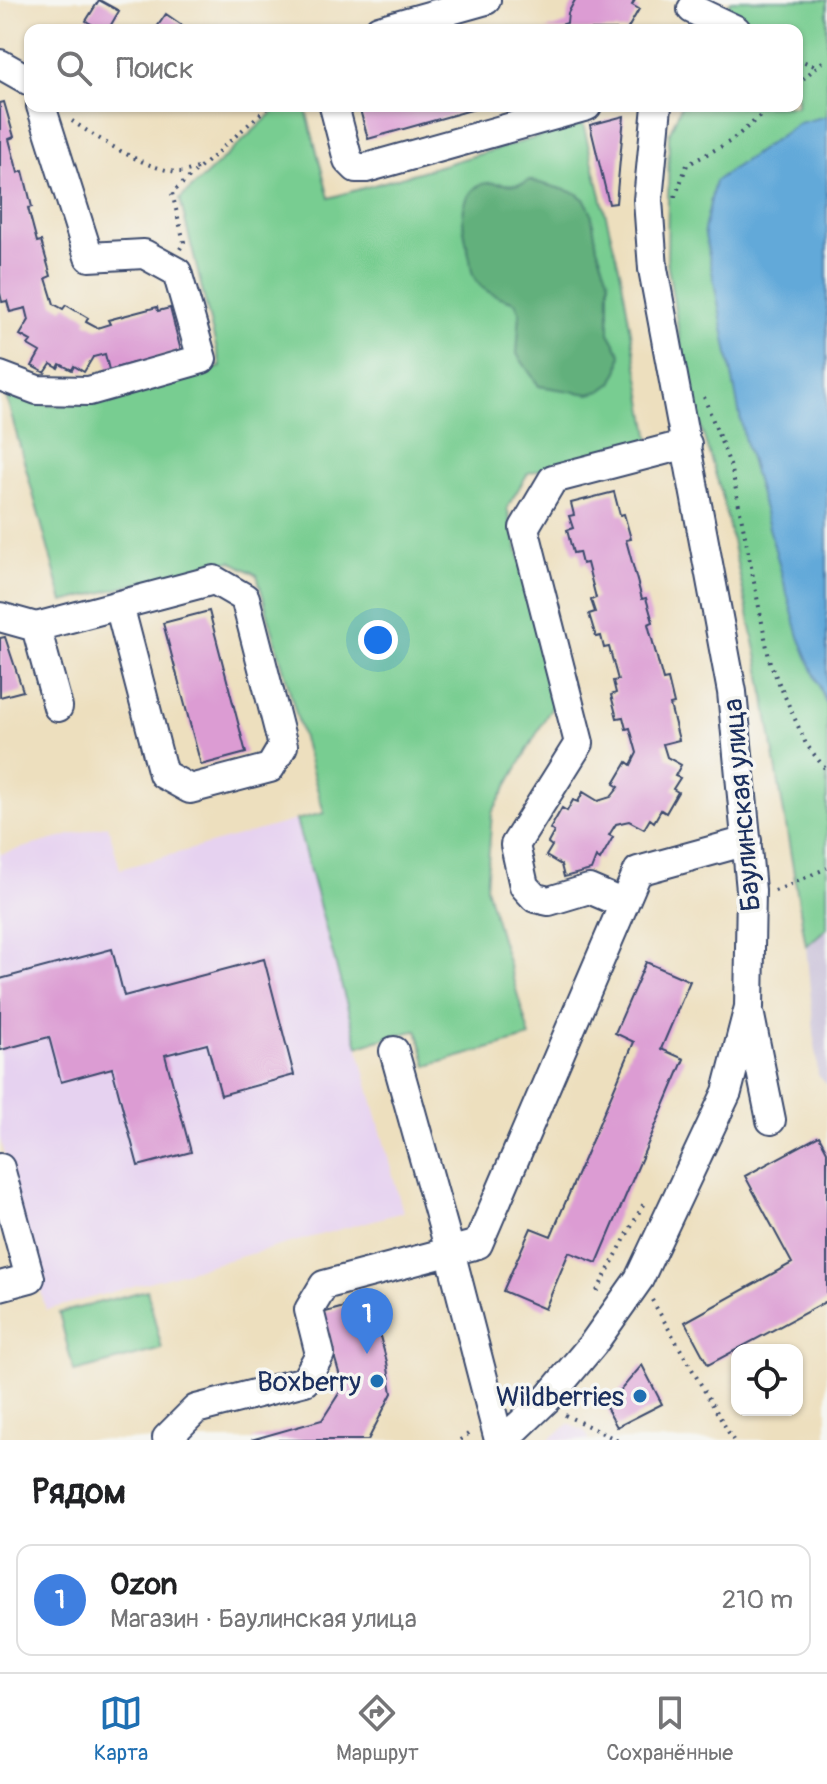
<!DOCTYPE html>
<html lang="ru">
<head>
<meta charset="utf-8">
<style>
	:root { --surface:#fff; --page:#f6f6f6; --text:#202124; --muted:#757577; --line:#e0e0e0; --accent:#1f6fb2 }
	body { margin:0; font-family:Pangolin,sans-serif; background:var(--page); color:var(--text) }
	.controls { position:absolute; right:24px; bottom:24px; display:grid; overflow:hidden; border-radius:16px; box-shadow:0 2px 6px #0004 }
	.controls button { width:72px; height:72px; display:grid; place-items:center; padding:0; border:0; border-bottom:2px solid var(--line); background:var(--surface); color:var(--text); font:40px sans-serif }
	.you { position:absolute; left:378px; top:640px; width:28px; height:28px; margin:-20px; border:6px solid #fff; border-radius:50%; background:#1a73e8; box-shadow:0 0 0 12px #1a73e833 }
	.badge { display:grid; place-items:center; width:52px; height:52px; border-radius:50%; background:var(--accent); color:#fff; font-size:26px; font-weight:700 }
	.pin { position:absolute; translate:-50% -66px; filter:drop-shadow(0 2px 4px #0008) }
	.pin::after { content:''; position:absolute; top:42px; width:28px; height:24px; background:inherit; clip-path:polygon(0 0,100% 0,50% 100%) }
	.list { margin:0; padding:0; list-style:none }
	h2 { display:flex; justify-content:space-between; align-items:center; height:104px; margin:0; padding:0 32px; font-size:34px }
	h2 small { font-size:26px; font-weight:400; color:var(--muted) }
	.list li { display:grid; grid-template-columns:52px 1fr auto; gap:24px; align-items:center; box-sizing:border-box; height:112px; margin:0 16px 16px; padding:0 16px; border:2px solid var(--line); border-radius:16px }
	.list b { display:block; font-size:30px; white-space:nowrap }
	.list p { margin:0; font-size:26px; white-space:nowrap; color:var(--muted) }
	.list em { font-size:26px; font-style:normal; color:var(--muted) }
	.icon { flex:none; width:44px; height:44px; fill:none; stroke:currentColor; stroke-width:2; stroke-linecap:round; stroke-linejoin:round }
	.map { position:relative; flex:none; width:827px; height:1440px; overflow:hidden }
	.search { position:absolute; background:var(--surface); box-shadow:0 2px 6px #0004; left:24px; right:24px; top:24px; height:88px; display:flex; align-items:center; gap:20px; box-sizing:border-box; padding:0 28px; border-radius:16px; color:var(--muted); font-size:30px }
	.sheet { height:232px; background:var(--surface) }
	nav { display:flex; justify-content:space-around; align-items:center; box-sizing:border-box; height:112px; border-top:2px solid var(--line); background:var(--surface); font-size:22px; color:var(--muted) }
	nav a { display:grid; justify-items:center; gap:4px }
	nav .on { color:var(--accent) }
	.map>svg:first-child { display:block }
	.built { fill:#e6d2f0 }
	.industrial { fill:#c8bfd8 }
	.green { fill:#78cd91; stroke:#4a7e78; stroke-width:2 }
	.forest { fill:#62b07b; stroke:#3e706c; stroke-width:2 }
	.water { fill:#62a9d9; stroke:#3e6c9c; stroke-width:2 }
	.building { fill:#dc9cd3 }
	.lines { fill:none; stroke-linecap:round; stroke-linejoin:round }
	.minor-casing { stroke:#3a496c; stroke-width:32 }
	.path { stroke:#3a496c; stroke-width:4; stroke-dasharray:2 6; stroke-linecap:butt }
	.minor { stroke:#fff; stroke-width:28 }
	.poi-dot { fill:#1f6fb2; stroke:#f6f6f2; stroke-width:3 }
	.labels { text-anchor:middle; stroke-width:7; stroke-linejoin:round; paint-order:stroke }
	.street-label { font-size:28px; fill:#1b2f5e; stroke:#f6f6f2 }
	.poi-label { font-size:28px; fill:#1b2f5e; stroke:#f6f6f2; text-anchor:end }
</style>
</head>
<body>
<div class="map">
<svg width="827" height="1440" viewBox="0 0 827 1440">
	<rect width="100%" height="100%" fill="#f6f6f2"/>
	<filter id="ink" filterUnits="userSpaceOnUse"><feTurbulence type="fractalNoise" baseFrequency=".0125" numOctaves="2"/><feDisplacementMap in="SourceGraphic" scale="16" xChannelSelector="R" yChannelSelector="G"/><feConvolveMatrix kernelMatrix="1 2 1 2 8 2 1 2 1" color-interpolation-filters="sRGB"/></filter>
	<filter id="wash" filterUnits="userSpaceOnUse"><feTurbulence type="fractalNoise" baseFrequency=".006" numOctaves="4" result="noise"/><feDisplacementMap in="SourceGraphic" scale="32" xChannelSelector="R" yChannelSelector="G"/><feGaussianBlur stdDeviation="1.8" result="paint"/><feColorMatrix in="noise" values="0 0 0 0 0 0 0 0 0 0 0 0 0 0 0 0 0 1.4 0 .05"/><feComposite in="paint" operator="in"/></filter>
	<g filter="url(#wash)">
		<rect width="100%" height="100%" fill="#eddfbe"/>
		<path class="built" d="M296,820L403,1212L46,1310L0,1139V854L108,825L120,869Z
			M569,1424L586,1432L589,1440H548Z"/>
		<path class="industrial" d="M827,928V1085L818,1075L806,946Z"/>
		<path class="green" d="M732,0H827V928L806,946L759,664L722,495L687,383L667,261L669,134L681,106H797V30H712L716,20Z
			M280,106H305L329,198L583,124L621,275L650,440L528,473L507,508L556,699L492,813L486,887L530,1037L427,1066L417,1030L358,1046L296,820L324,813L257,575L231,561L63,602L6,396L51,405L101,403L221,367L180,199Z
			M147,1290L162,1349L74,1372L59,1313Z"/>
		<path class="forest" d="M529,180L576,193L585,200L591,211L597,247L609,281V333L621,354L619,369L612,383L601,391L589,394L539,386L517,354L520,313L515,302C500,297 482,293 474,277C471,272 471,264 470,259C465,237 455,206 475,188C490,175 514,192 529,180Z"/>
		<path class="water" d="M827,116V705L799,637L744,437L704,230L715,181L799,123Z"/>
		<g id="blocks">
			<path class="building" d="M99,0L119,11L108,30H102L86,21Z
				M575,0H635L632,5L639,9L627,30H545L567,23L568,13Z
				M166,14L189,30H155Z
				M4,102L14,137L9,139L18,173L23,171L32,207L28,208L37,242L41,241L51,276L46,278L54,304L63,309L66,305L88,318L86,322L97,328L110,324L108,320L157,307L158,311L170,308L181,351L157,357L159,362L134,368L133,363L109,370L105,354L93,357L84,372L74,366L72,370L60,364L58,368L51,364L45,373L32,366L40,352L28,345L31,341L20,335L29,320L26,308L10,312L7,301L2,302L0,293V103Z
				M359,106H481L482,107L368,139Z
				M624,116L616,203L609,204L590,125Z
				M614,492L620,515L624,514L631,539L626,540L642,599L646,598L653,622L648,624L663,680L668,679L674,704L670,705L679,740L663,744L667,757L681,765L675,776L680,778L673,789L678,792L666,813L661,810L654,822L650,819L644,829L629,821L616,824L609,835L613,837L600,860L596,857L591,870L564,877L561,865L546,856L552,846L548,843L554,832L550,829L562,808L567,811L573,800L578,802L583,792L598,801L611,797L619,787L614,784L627,762L631,765L637,753L630,728L626,729L623,717L617,718L611,695L616,693L613,681L618,680L609,647L604,648L601,636L596,637L589,614L595,612L591,600L596,598L587,563L582,564L579,552L573,553L567,530L573,528L569,516L574,515L571,503Z
				M209,611L246,753L201,765L163,623Z
				M5,637L23,691L0,697V638Z
				M112,949L124,996L264,959L294,1075L221,1095L207,1044L165,1055L191,1152L138,1166L112,1068L61,1082L49,1037L1,1050L0,1046V979Z
				M646,962L690,981L661,1049L684,1059L597,1263L569,1252L545,1309L503,1291L531,1228L551,1236L634,1042L615,1033Z
				M819,1136L827,1151V1301L708,1365L685,1322L792,1263L745,1176Z
				M370,1300L387,1362L392,1393L368,1440H251L322,1420L343,1387L322,1313Z
				M642,1365L662,1404L617,1427L606,1407Z"/>
		</g>
	</g>
	<g filter="url(#ink)">
		<use href="#blocks" fill-opacity="0" stroke="#3a496c" stroke-width="2"/>
		<g class="lines">
			<defs>
				<path id="minor" d="M692,9L736,30
					M379,30L486,0
					M0,64L30,81
					M334,106L348,160L356,168H366L587,106
					M0,376L37,390L89,391L202,359L177,272L144,254L89,257L41,106
					M0,617L36,627
					M58,707L36,627L214,580L245,598L283,746L270,768L190,789L163,774L119,605
					M624,904L589,889L549,901L535,898L524,886L515,845L579,743L524,528L553,479L687,444
					M750,1016L771,1120
					M394,1051L450,1251L499,1440
					M0,1168L30,1278L0,1286
					M167,1438L196,1409L305,1381L320,1354L309,1310L324,1285L478,1244L638,871L747,841
					M504,1440L547,1399L593,1344L639,1279L727,1092L749,1007L751,890L732,692L653,269L648,200L657,106"/>
			</defs>
			<use href="#minor" class="minor-casing"/>
			<path class="path" d="M797,59L817,67
				M797,84L827,58
				M72,121C99,139 148,171 180,172C186,172 193,169 198,168
				M675,197L687,165L731,141L772,106
				M180,249L184,242L172,193L269,106
				M704,397L732,470L770,663L806,744L827,771
				M775,891L827,868
				M597,1291L645,1201
				M652,1300L733,1440
				M565,1415L617,1440
				M460,1440L471,1432"/>
			<use href="#minor" class="minor"/>
		</g>
	</g>
	<g class="poi-dot">
		<circle cx="377" cy="1381" r="8"/>
		<circle cx="640" cy="1396" r="8"/>
	</g>
	<g class="labels">
		<g class="street-label">
			<text transform="translate(741 805) rotate(-95)" y="10">Баулинская улица</text>
		</g>
		<g class="poi-label">
			<text x="361" y="1391">Boxberry</text>
			<text x="624" y="1406">Wildberries</text>
		</g>
	</g>
</svg>
<div class="controls">
<button><svg class="icon" aria-label="locate" viewBox="0 0 24 24"><circle cx="12" cy="12" r="6"/><path d="M12 2v4M12 18v4M2 12h4M18 12h4"/></svg></button>
</div>
<div class="you"></div>
<div class="pin badge" style="left:367px;top:1354px;background:#3f7fe0">1</div>
<div class="search"><svg class="icon" aria-label="search" viewBox="0 0 24 24"><circle cx="10" cy="10" r="6"/><path d="M15 15l6 6"/></svg>Поиск</div>
</div>
<section class="sheet">
<h2>Рядом<small></small></h2>
<ul class="list">
<li><span class="badge" style="background:#3f7fe0">1</span><div><b>Ozon</b><p>Магазин · Баулинская улица</p></div><em>210 m</em></li>
</ul>
</section>
<nav>
<a class="on"><svg class="icon" aria-label="map" viewBox="0 0 24 24"><path d="M3 6l6-2 6 2 6-2v14l-6 2-6-2-6 2zM9 4v14M15 6v14"/></svg>Карта</a>
<a><svg class="icon" aria-label="directions" viewBox="0 0 24 24"><path d="M12 3l9 9-9 9-9-9zM9 14v-3h6M13 9l2 2-2 2"/></svg>Маршрут</a>
<a><svg class="icon" aria-label="saved" viewBox="0 0 24 24"><path d="M7 4h10v16l-5-4-5 4z"/></svg>Сохранённые</a>
</nav>
</body>
</html>
